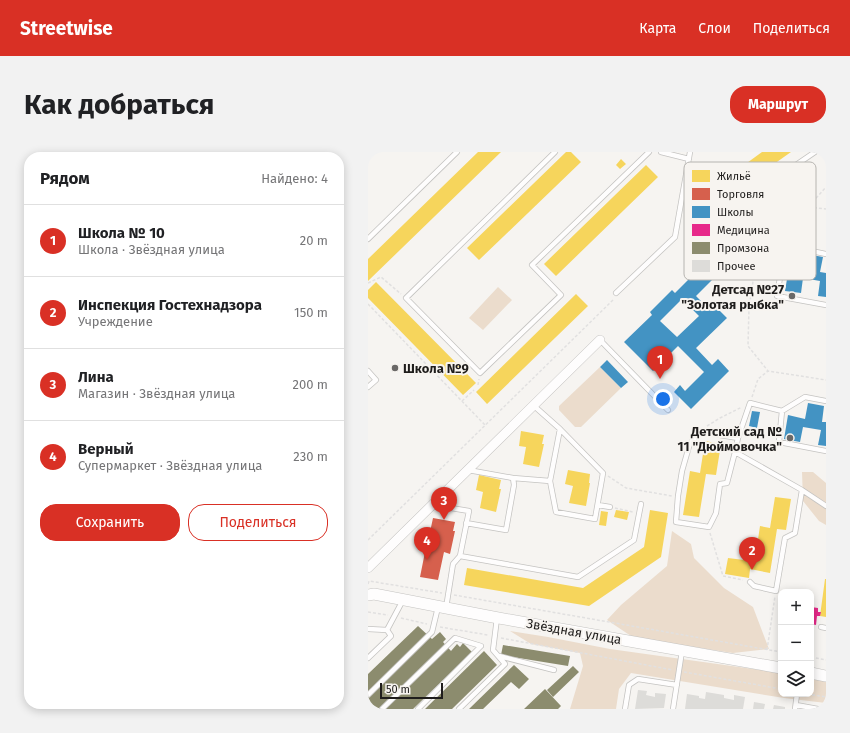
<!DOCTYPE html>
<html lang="ru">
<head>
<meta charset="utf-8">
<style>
	:root { --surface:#fff; --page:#f2f2f2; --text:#202124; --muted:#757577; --line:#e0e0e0; --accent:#d93025 }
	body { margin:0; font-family:"Fira Sans",sans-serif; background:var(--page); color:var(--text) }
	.controls { position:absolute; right:12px; bottom:12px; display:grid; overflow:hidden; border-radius:8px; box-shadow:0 2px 10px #0003 }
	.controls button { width:36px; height:36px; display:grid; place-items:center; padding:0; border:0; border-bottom:1px solid var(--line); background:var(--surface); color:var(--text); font:20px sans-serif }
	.scale { position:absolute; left:12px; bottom:10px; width:63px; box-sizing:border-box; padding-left:4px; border:2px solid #1f1d1c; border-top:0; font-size:11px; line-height:14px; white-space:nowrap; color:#1f1d1c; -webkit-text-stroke:3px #f7f4f0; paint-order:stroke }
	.you { position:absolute; left:295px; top:247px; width:14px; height:14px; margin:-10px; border:3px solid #fff; border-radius:50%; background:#1a73e8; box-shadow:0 0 0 6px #1a73e833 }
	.badge { display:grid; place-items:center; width:26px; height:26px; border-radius:50%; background:var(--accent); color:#fff; font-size:13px; font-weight:700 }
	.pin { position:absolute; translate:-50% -33px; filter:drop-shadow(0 1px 2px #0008) }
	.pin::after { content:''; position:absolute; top:21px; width:14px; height:12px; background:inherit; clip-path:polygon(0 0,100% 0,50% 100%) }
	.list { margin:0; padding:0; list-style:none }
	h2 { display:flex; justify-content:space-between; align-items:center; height:52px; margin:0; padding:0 16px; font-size:17px }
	h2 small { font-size:13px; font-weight:400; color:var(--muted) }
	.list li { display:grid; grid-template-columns:26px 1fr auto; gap:12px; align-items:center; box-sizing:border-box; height:72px; padding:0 16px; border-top:1px solid var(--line) }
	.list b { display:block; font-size:15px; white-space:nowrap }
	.list p { margin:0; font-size:13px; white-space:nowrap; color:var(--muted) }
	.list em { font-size:13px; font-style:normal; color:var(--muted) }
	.actions { display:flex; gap:8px; padding:12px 16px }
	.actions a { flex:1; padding:9px 0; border:1px solid var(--accent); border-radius:16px; text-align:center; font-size:14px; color:var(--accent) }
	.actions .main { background:var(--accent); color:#fff }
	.icon { flex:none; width:22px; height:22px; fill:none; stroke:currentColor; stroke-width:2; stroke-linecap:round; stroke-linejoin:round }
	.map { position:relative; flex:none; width:458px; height:557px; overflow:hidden; border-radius:16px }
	header { display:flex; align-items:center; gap:24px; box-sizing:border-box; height:56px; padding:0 20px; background:var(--accent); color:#fff }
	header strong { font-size:19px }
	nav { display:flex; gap:22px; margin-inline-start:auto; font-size:14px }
	.intro { display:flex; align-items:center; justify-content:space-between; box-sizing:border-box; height:96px; padding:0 24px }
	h1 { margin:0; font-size:28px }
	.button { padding:10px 18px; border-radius:16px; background:var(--accent); color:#fff; font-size:14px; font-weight:700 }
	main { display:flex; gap:24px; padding:0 24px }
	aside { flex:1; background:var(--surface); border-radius:16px; box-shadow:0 2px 10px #0003 }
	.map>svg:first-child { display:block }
	.green { fill:#ebdccc }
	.homes { fill:#f6d55c }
	.shops { fill:#d6604d }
	.schools { fill:#4393c3; fill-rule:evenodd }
	.health { fill:#e7298a }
	.industry { fill:#8c8c6e }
	.building { fill:#dddcd9 }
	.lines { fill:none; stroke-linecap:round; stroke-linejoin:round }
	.service-casing { stroke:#c4c3c1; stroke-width:6 }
	.minor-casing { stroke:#c4c3c1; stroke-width:10 }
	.tertiary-casing { stroke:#c4c3c1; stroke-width:12 }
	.path { stroke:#e1e0e0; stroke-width:1.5; stroke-dasharray:3 2; stroke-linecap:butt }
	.service { stroke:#fefdfd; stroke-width:4.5 }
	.minor { stroke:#fefdfd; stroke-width:9 }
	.tertiary { stroke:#fefdfd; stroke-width:11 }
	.poi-dot { fill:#6a6867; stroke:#f7f4f0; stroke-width:1.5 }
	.labels { text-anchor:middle; stroke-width:4; stroke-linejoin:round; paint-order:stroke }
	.poi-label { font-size:13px; font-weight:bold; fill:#1f1d1c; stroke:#f7f4f0; text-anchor:end }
	.street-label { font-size:13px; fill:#1f1d1c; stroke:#f7f4f0 }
	.key { fill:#f7f4f0; stroke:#b6b4b0; stroke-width:1 }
	.key-label { font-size:11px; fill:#1f1d1c }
</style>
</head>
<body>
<header>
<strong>Streetwise</strong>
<nav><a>Карта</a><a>Слои</a><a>Поделиться</a></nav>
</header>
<div class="intro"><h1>Как добраться</h1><a class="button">Маршрут</a></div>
<main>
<aside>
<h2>Рядом<small>Найдено: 4</small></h2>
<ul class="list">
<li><span class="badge">1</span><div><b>Школа № 10</b><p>Школа · Звёздная улица</p></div><em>20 m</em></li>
<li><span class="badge">2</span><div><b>Инспекция Гостехнадзора</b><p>Учреждение</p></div><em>150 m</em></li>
<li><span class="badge">3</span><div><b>Лина</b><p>Магазин · Звёздная улица</p></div><em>200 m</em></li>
<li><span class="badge">4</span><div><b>Верный</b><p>Супермаркет · Звёздная улица</p></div><em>230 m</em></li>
</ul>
<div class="actions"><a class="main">Сохранить</a><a>Поделиться</a></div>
</aside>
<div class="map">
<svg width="458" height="557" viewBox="0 0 458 557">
	<rect width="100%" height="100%" fill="#f6f4f1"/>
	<path class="green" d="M130,135L144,148L115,178L101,166Z
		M232,215L253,236L213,275H207L191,258V254Z
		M434,320H445L458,331V373L451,369L435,349Z
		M304,379L323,392L326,406L356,436L385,455L401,497L365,501L266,486L239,468L253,453L299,414Z
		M142,479L180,485L242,497L413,521V542H443V525L458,527V551L416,546L263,521L251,537L248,557H202L215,514L212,501L163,492Z"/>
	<path class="homes" d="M110,0H133L0,129V107Z
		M198,0H203L213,10L111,108L99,96Z
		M394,0H423L386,26L378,70H382L380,84L362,81L365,67H362L372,16Z
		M253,7L258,12L252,17L248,13Z
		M278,13L290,25L188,124L176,112Z
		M8,130L108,231L95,243L0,146V138Z
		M208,142L220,154L119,252L108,240Z
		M153,279L176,283L174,292H176L171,315L155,312L158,295L151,294Z
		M337,289L353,292L348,323L338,322L331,365L315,363L322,319L332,321Z
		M200,318L222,322L221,331H222L218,354L201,351L205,334L197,332Z
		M111,323L133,328L131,337H133L128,360L112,356L115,340L108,338Z
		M407,345L423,347L418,378L409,377L402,421L382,417L381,426L357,422L360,406L384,409L383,413L386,414L392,374L402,376Z
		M248,358L261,360L259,368L246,365Z
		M282,358L300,361L293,405L221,454L96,433L99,416L215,436L276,395Z
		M233,359L240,360L238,374L231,373Z
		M457,427H458V465L452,464Z"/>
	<path class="shops" d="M65,366L87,370L85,379H87L82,402L76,400L70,428L52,425L59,390L67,392L69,382L62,380Z"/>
	<path class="schools" d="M438,102L455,105L452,120L458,121V145L450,144L452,129L435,126L433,141L417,139L421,115L436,117Z
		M345,103L357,115L328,144L343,159L347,154L359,166L328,196L344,213L350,207L361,219L323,257L306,240L312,233L317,239L336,220L310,194L285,219L256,190L284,163L282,160L304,138L307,141ZM314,147L331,164L309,185L292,169Z
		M239,208L260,230L253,236L232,215Z
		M440,251L456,254L454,270H458V294L450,293L453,278L435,275L432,290L416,287L420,263L437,267Z
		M384,259L392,260L389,276L381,274Z"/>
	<path class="health" d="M443,455L450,456V460H453L452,464H449L448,473L443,472Z"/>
	<path class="industry" d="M50,474L64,487L72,480L78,487L75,490L83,499L89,492L92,495L95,491L104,500L45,557H0V522Z
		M135,493L202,504L200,514L133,503Z
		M116,499L129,513L84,557H57Z
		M146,513L161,527L151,537L143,530L115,557H101Z
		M205,514L211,520L185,545L179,538Z
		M177,537L193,554L190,557H156Z"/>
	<path class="building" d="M270,538L279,539L278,543L287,545V541L298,542L296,556L267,557Z
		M338,540L356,543V546L366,548V543L377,545L375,557H317L319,542L331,544V546L337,547Z
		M386,550L397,552L396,557H385Z
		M406,553L417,555V557H405Z"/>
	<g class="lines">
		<defs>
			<path id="service" d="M187,0L38,146L112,221L193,143L164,113L281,0
				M293,0L321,7
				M315,41L373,108L383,109L387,102L400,32L447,0
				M391,79C398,75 410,70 413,62C417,52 418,32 416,21
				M0,87L89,0
				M458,102L434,97L415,107L409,144L458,153
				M248,141L307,85L322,0
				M232,188L300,258
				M0,219L8,228L0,235
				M458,249L437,245L414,259L382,251L370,286L367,300L434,338L458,354
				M414,259L411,290L458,299
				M367,300L359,331L352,332L348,361L341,375L308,370L310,344L314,319L322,291L333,280L370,286
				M145,326L182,329L188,360L227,367L235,321L192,277L165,253
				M182,329L192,277
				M65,353L101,359L92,404L85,412L78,456
				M230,353L242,355
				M98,371L138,378L146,333L145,326L100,318
				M92,404L210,425L266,388L273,352
				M382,430L386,434L408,439L417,386L427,381L434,338
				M453,475L458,476
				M0,477L19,478
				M131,504L186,518
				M0,506L23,484L19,478L35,448
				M0,543L64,480L70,455
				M428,553L450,557
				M14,557L87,486L113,494L50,557
				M91,557L137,512L125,498L129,466
				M257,557L261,533L270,527L309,533
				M305,557L314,499
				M427,557L429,542"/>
			<path id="minor" d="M0,416L232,188"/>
			<path id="tertiary" d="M0,443L6,442L125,465L413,516
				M443,521L458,524"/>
		</defs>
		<use href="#service" class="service-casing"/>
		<use href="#minor" class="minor-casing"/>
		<use href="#tertiary" class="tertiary-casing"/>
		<path class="path" d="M441,55L458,57
			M405,80C426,71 443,52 458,35
			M384,115L386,123L381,156L380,194L400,219
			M0,131L13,125L33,142
			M0,152L117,273
			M110,233L111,227
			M384,245L390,227L400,219L458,228
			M94,249L106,238
			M339,274L352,266L374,255
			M240,324L258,336L304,344
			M247,356L265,360
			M342,381L355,424L375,428
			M0,388L246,147
			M0,432L1,429L74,441
			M86,443L413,500
			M0,460L20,463
			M33,466L59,472
			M72,475L120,483
			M133,486L305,518
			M399,498L407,444
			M443,505L458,508
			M316,520L413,537
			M439,542L458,545"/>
		<use href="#service" class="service"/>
		<use href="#minor" class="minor"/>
		<use href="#tertiary" class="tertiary"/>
	</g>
	<g class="poi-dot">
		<circle cx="424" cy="144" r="4"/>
		<circle cx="27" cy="216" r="4"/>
		<circle cx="422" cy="286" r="4"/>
	</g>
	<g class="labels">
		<g class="poi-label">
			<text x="416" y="142">Детсад №27<tspan x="416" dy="15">"Золотая рыбка"</tspan></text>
			<text x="35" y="221" text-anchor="start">Школа №9</text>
			<text x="414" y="284">Детский сад №<tspan x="414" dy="15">11 "Дюймовочка"</tspan></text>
		</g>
		<g class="street-label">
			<text transform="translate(206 479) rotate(10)" y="5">Звёздная улица</text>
		</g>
	</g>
	<rect x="316" y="10" width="132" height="118" rx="6" class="key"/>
	<rect x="324" y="18" width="18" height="12" fill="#f6d55c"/>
	<rect x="324" y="36" width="18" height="12" fill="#d6604d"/>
	<rect x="324" y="54" width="18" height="12" fill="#4393c3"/>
	<rect x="324" y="72" width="18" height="12" fill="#e7298a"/>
	<rect x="324" y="90" width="18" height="12" fill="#8c8c6e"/>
	<rect x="324" y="108" width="18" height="12" fill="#dddcd9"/>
	<g class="key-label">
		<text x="349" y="28">Жильё</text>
		<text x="349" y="46">Торговля</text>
		<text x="349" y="64">Школы</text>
		<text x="349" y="82">Медицина</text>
		<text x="349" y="100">Промзона</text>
		<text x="349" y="118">Прочее</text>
	</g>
</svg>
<div class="controls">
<button>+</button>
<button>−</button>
<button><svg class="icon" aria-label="layers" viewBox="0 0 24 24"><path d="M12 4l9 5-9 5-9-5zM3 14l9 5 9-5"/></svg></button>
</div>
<div class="scale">50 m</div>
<div class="you"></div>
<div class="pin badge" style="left:292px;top:227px">1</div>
<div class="pin badge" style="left:384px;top:418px">2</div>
<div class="pin badge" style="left:76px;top:368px">3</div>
<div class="pin badge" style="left:59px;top:408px">4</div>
</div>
</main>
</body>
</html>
